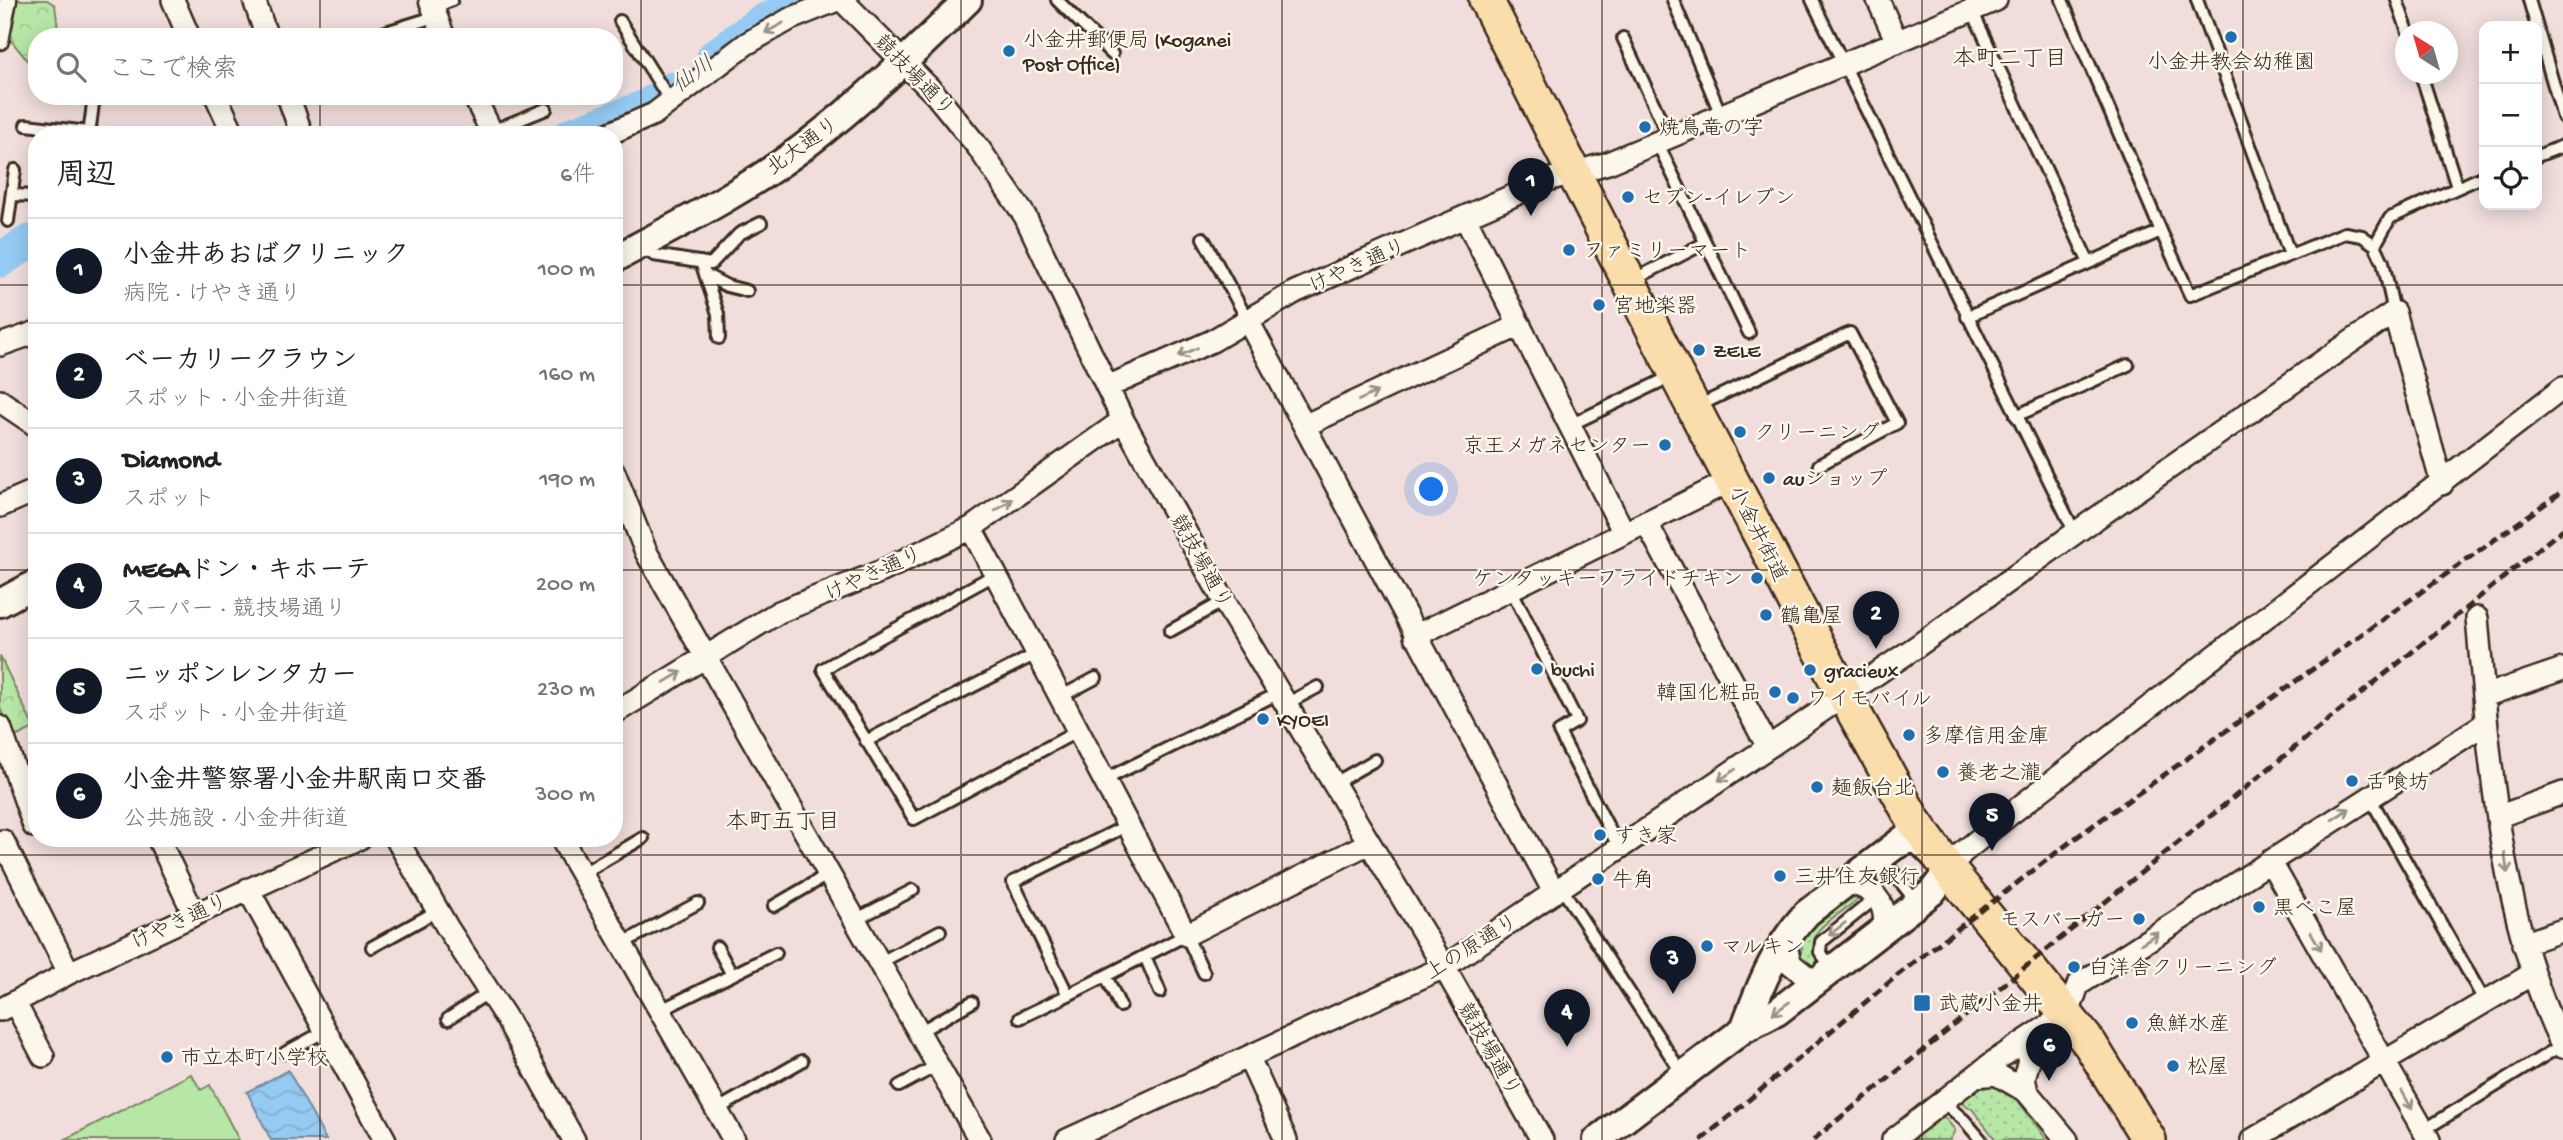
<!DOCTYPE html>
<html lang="ja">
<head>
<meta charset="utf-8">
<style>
	:root { --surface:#fff; --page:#f6f6f6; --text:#222; --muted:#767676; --line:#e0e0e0; --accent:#111827 }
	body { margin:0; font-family:"Gochi Hand","Klee One",sans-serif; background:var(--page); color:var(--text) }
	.controls { position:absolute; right:21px; top:21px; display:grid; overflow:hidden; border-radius:14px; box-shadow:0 4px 18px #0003 }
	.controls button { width:63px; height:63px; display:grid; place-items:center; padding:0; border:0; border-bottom:2px solid var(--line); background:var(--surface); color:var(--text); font:35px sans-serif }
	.compass { position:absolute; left:2395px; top:21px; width:63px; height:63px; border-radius:50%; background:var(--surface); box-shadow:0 4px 18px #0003; rotate:323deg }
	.you { position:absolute; left:1432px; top:490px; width:24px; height:24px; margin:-18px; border:5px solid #fff; border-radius:50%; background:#1a73e8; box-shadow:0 0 0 10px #1a73e833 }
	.badge { display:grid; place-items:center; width:46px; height:46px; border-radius:50%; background:var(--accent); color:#fff; font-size:23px; font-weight:700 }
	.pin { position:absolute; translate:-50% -58px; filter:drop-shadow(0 2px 4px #0008) }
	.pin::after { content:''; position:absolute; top:37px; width:24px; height:21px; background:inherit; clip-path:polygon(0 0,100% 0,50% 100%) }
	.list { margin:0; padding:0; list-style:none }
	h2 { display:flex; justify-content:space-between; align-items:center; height:91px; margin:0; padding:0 28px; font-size:30px }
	h2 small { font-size:23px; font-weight:400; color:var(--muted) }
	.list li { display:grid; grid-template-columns:46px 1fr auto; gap:21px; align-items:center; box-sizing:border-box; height:105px; padding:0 28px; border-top:2px solid var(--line) }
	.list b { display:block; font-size:26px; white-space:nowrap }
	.list p { margin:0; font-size:23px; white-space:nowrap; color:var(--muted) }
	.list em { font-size:23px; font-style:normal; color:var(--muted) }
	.icon { flex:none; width:38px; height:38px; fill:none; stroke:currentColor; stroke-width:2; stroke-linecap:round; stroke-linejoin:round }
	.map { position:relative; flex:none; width:2563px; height:1140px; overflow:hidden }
	.search { position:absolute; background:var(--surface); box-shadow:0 4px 18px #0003; left:28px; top:28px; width:595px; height:77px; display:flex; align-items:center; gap:18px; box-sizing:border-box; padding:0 24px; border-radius:28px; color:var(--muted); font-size:26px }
	.panel { position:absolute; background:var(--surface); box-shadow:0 4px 18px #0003; left:28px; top:126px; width:595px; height:721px; border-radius:28px }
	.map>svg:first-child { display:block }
	.grass { fill:url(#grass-dots); stroke:#798862; stroke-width:2 }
	.forest { fill:url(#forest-crowns); stroke:#798862; stroke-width:2 }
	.garden { fill:#b7e7a7; stroke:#798862; stroke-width:2 }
	.water { fill:url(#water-waves); stroke:#718a9e; stroke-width:2 }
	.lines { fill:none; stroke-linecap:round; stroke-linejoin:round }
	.river { stroke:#95caf3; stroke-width:35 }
	.service-casing { stroke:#3b2a1e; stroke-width:16 }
	.pedestrian-casing { stroke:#3b2a1e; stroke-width:21 }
	.minor-casing { stroke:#3b2a1e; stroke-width:26 }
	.tertiary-casing { stroke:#3b2a1e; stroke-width:32 }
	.primary-casing { stroke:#3b2a1e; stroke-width:38 }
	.service { stroke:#fbf7ec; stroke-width:10 }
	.pedestrian { stroke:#fbf7ec; stroke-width:16 }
	.minor { stroke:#fbf7ec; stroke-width:21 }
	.tertiary { stroke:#fbf7ec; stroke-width:26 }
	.primary { stroke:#fbddab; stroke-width:33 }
	.rail { stroke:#3b2a1e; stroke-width:5; stroke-dasharray:10 5; stroke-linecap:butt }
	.oneway { stroke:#9b9085 }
	.grid { fill:none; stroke:#3b2a1e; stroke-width:2; stroke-opacity:0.55 }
	.poi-dot { fill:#1f6fb2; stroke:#fbf7ec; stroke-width:2.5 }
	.labels { text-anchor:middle; stroke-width:5; stroke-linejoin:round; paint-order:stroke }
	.poi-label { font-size:21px; fill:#3b2a1e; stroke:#fbf7ec; text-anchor:start }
	.street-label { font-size:21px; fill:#3b2a1e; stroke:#fbf7ec }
	.neighbourhood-label { font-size:23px; fill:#3b2a1e; stroke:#fbf7ec }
	.water-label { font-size:23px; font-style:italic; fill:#525253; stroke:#fbf7ec }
</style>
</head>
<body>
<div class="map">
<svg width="2563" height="1140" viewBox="0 0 2563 1140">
	<defs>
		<pattern id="grass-dots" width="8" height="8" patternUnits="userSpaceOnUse" patternTransform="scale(1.75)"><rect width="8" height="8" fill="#b7e7a7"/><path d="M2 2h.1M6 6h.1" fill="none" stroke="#9ec68f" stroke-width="1.8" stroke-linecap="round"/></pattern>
		<pattern id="forest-crowns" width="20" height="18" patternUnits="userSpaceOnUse" patternTransform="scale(1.75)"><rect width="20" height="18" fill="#b7e7a7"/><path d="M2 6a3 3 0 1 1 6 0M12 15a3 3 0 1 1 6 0" fill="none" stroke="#9ec68f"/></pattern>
		<pattern id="water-waves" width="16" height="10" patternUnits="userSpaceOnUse" patternTransform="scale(1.75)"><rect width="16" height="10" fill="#95caf3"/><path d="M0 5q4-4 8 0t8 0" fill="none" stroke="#81aed0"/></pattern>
	</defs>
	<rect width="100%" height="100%" fill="#f1dedc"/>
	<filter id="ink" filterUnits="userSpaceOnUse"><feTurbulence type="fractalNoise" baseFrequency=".0143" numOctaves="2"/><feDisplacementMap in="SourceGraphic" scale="14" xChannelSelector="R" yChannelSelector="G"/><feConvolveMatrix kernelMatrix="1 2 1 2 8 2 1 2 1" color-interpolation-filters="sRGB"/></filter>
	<g filter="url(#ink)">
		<path class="grass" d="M1852,893L1860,897C1836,921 1794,929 1825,967L1815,971L1801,959C1797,928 1830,909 1852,893Z
			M1990,1083L2016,1098L2047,1140H1996L1972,1109L1959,1101L1976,1087Z
			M1938,1118H1945L1955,1130L1950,1140H1911Z"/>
		<path class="forest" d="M0,0H47L55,5L59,37H37L35,70L0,27Z
			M0,656L34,728L11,739L0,707Z"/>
		<path class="garden" d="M191,1074L201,1090L210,1085L239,1140H64Z"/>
		<path class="water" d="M288,1070L326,1140H271L247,1092Z"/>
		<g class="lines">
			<path class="river" d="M714,57L760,23L808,0
				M571,135L646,107L672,89
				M0,260L29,242H37"/>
			<defs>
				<path id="service" d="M1057,0L1112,54
					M1673,0L1721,115
					M1812,0L2075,533
					M2197,0L2290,255
					M2397,0L2408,32
					M2529,0L2563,117
					M432,9L452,0
					M1972,10L2088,261
					M620,21L671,102
					M370,37L434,17
					M1623,38L1669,137
					M2421,74L2457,187
					M26,125L89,132
					M492,131L546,109
					M89,135L94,96
					M1657,142L1749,333
					M2537,156L2563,146
					M12,195L37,196
					M8,221L15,170
					M2161,231L2190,295L2345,233L2362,236L2375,245
					M1203,238L1247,319
					M641,247L654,255L711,264L739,234L761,223
					M701,262L718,314L719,338
					M706,275L727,286L747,291
					M1633,280L1705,243
					M2394,312L2383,262L2375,245L2390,218L2484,176
					M1967,317L2161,231L2062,0
					M1696,407L1850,333L1897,423L1819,465
					M2016,416L2128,365
					M1570,425L1674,375
					M996,574L823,669L914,819L1078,731
					M1511,589L1577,721L1559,732L1619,848
					M1170,631L1224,601
					M1060,697L1096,678
					M1286,704L1318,687
					M866,741L1038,653
					M1104,780L1279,693
					M1333,784L1375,760
					M2369,796L2484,1000
					M1128,825L1013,882L1068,995L1186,935L1204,973
					M1878,862L1892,871L1917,903
					M583,873L643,838
					M1561,887L1683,1075
					M774,906L829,874
					M855,920L913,890
					M623,943L698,903
					M372,947L437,911
					M717,947L732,975
					M1145,956L1160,992
					M879,963L940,931
					M1832,968L1820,952L1821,942L1877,897
					M1106,976L1120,1006
					M661,1010L776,953
					M1020,1018L1068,995
					M448,1019L489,992
					M919,1032L972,1002
					M285,1053L325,1031
					M899,1086L938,1065
					M1943,1102L1964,1120L1981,1140
					M718,1109L802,1061
					M2424,1130L2562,1045"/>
				<path id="pedestrian" d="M0,41L8,0"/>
				<path id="minor" d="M173,0L189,37
					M254,0L267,37
					M430,0L444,37
					M842,0L935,94L978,147L1025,216L1123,420L1224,601L1444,967L1542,1140
					M1878,0L1897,42
					M216,96L234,135
					M288,96L302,135
					M474,96L493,135
					M606,135L654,114L746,44L790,19L837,0
					M1465,217L1624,533
					M1247,319L1554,892
					M0,345L37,332
					M1107,387L1212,341L1295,292L1548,180L1608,163L1996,0
					M0,401L37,426
					M1306,425L1520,325
					M614,472L646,552L980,1140
					M0,506L37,490
					M1646,522L1768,747
					M971,528L1186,935L1369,843
					M2477,618C2490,762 2499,915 2563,1047
					M1415,636L1732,480
					M2484,696L2563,669
					M614,713L779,612L882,571L971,528L1123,420
					M0,727L34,826
					M2500,816L2563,793
					M158,838L194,914
					M396,838L447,927L506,1018L574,1140
					M561,838L734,1140
					M3,841L69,973
					M2270,861L2429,1140
					M1949,870L1962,853L2009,815L2563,388
					M1846,883C1872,886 1888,902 1884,929
					M248,889L385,1140
					M1784,941L1791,964L1815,983
					M2523,944L2563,930
					M15,1003L43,1056
					M0,1010L69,973L360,838
					M1249,1058L1286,1140
					M1976,1076L1996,1074L2027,1092
					M1067,1140L1444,967L1916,647L2075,533L2394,312L2442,484
					M1893,1140L1996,1060L2054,1022
					M2067,1140L2027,1092L2024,1078L2030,1057L2068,1014L2078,985L2486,723
					M2252,1140L2532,974"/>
				<path id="tertiary" d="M614,259C678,225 744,192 802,148C861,103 915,52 968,0
					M0,603L37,583
					M1744,1029C1760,986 1775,947 1807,913L1909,835
					M1597,1140L1744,1029L1777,1012L1932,892L1949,870L1919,840H1906L1897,845"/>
				<path id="primary" d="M1486,0L1676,374L1836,680L1914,821L1949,870L2090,1044L2149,1140"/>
			</defs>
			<use href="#service" class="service-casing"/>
			<use href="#pedestrian" class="pedestrian-casing"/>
			<use href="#minor" class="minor-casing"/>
			<use href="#tertiary" class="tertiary-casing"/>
			<use href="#primary" class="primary-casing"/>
			<use href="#service" class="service"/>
			<use href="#pedestrian" class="pedestrian"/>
			<use href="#minor" class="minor"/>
			<use href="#tertiary" class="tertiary"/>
			<use href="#primary" class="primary"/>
			<path class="rail" d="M1701,1140L1899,974L2074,839L2563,491
				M1813,1140L2563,529"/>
		</g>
		<defs><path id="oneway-shaft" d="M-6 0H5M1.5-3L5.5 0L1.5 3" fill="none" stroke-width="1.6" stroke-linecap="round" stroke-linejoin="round" transform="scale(1.75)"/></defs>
		<g class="oneway">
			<use href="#oneway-shaft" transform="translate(774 28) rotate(151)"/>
			<use href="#oneway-shaft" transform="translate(1188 352) rotate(156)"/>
			<use href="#oneway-shaft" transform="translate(1368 396) rotate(-25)"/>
			<use href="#oneway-shaft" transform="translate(1004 505) rotate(-34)"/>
			<use href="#oneway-shaft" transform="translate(673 677) rotate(-31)"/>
			<use href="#oneway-shaft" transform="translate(1727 775) rotate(146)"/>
			<use href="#oneway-shaft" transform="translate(2341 814) rotate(-33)"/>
			<use href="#oneway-shaft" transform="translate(2506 863) rotate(82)"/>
			<use href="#oneway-shaft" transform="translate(1837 929) rotate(142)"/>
			<use href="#oneway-shaft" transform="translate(2150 938) rotate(-33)"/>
			<use href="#oneway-shaft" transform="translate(2316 941) rotate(60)"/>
			<use href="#oneway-shaft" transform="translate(1781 1008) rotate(145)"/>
			<use href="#oneway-shaft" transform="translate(2407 1100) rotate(61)"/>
		</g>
	</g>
	<path class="grid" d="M320,0V37M641,0V1140M961,0V1140M1282,0V1140M1602,0V1140M1922,0V1140M2243,0V1140M320,96V135M0,285H37M614,285H2563M0,570H37M614,570H2563M320,838V1140M0,855H2563"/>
	<g class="poi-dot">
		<circle cx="2231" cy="37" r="7"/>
		<circle cx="1009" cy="51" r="7"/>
		<circle cx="1645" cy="127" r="7"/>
		<circle cx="1628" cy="197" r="7"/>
		<circle cx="1569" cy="250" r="7"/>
		<circle cx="1599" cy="305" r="7"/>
		<circle cx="1699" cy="350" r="7"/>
		<circle cx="1740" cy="432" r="7"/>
		<circle cx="1665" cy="445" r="7"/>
		<circle cx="1769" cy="478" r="7"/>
		<circle cx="1757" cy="578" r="7"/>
		<circle cx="1766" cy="615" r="7"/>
		<circle cx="1537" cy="669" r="7"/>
		<circle cx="1810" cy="670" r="7"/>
		<circle cx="1775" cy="692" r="7"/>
		<circle cx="1793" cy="698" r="7"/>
		<circle cx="1263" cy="719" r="7"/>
		<circle cx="1909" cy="735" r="7"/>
		<circle cx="1943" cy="772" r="7"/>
		<circle cx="2352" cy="781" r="7"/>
		<circle cx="1817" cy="787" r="7"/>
		<circle cx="1600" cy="835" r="7"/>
		<circle cx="1780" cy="876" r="7"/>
		<circle cx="1598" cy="879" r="7"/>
		<circle cx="2259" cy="907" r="7"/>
		<circle cx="2139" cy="919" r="7"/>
		<circle cx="1707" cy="946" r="7"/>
		<circle cx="2074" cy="967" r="7"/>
		<rect x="1913" y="994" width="18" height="18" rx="3.5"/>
		<circle cx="2132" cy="1023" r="7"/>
		<circle cx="167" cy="1057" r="7"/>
		<circle cx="2173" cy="1066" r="7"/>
	</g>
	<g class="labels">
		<g class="poi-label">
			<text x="1023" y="46">小金井郵便局 (Koganei<tspan x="1023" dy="24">Post Office)</tspan></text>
			<text x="2231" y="68" text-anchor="middle">小金井教会幼稚園</text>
			<text x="1659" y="134">焼鳥竜の字</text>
			<text x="1642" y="204">セブン-イレブン</text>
			<text x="1583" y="257">ファミリーマート</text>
			<text x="1613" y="312">宮地楽器</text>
			<text x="1713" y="357">ZELE</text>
			<text x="1754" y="439">クリーニング</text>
			<text x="1651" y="452" text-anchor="end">京王メガネセンター</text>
			<text x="1783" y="485">auショップ</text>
			<text x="1743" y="585" text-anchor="end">ケンタッキーフライドチキン</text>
			<text x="1780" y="622">鶴亀屋</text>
			<text x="1551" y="676">buchi</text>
			<text x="1824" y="677">gracieux</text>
			<text x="1761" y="699" text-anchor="end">韓国化粧品</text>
			<text x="1807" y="705">ワイモバイル</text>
			<text x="1277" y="726">KYOEI</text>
			<text x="1923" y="742">多摩信用金庫</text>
			<text x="1957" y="779">養老之瀧</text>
			<text x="2366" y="788">舌喰坊</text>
			<text x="1831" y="794">麺飯台北</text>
			<text x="1614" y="842">すき家</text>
			<text x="1794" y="883">三井住友銀行</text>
			<text x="1612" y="886">牛角</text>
			<text x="2273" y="914">黒べこ屋</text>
			<text x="2125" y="926" text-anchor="end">モスバーガー</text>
			<text x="1721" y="953">マルキン</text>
			<text x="2088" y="974">白洋舎クリーニング</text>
			<text x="1938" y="1010">武蔵小金井</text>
			<text x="2146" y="1030">魚鮮水産</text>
			<text x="181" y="1064">市立本町小学校</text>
			<text x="2187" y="1073">松屋</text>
		</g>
		<g class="street-label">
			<text transform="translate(915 75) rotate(46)" y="7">競技場通り</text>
			<text transform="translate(802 145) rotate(-36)" y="7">北大通り</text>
			<text transform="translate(1357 265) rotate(-24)" y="7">けやき通り</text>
			<text transform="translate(1759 533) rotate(63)" y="7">小金井街道</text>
			<text transform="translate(1202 561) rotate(61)" y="7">競技場通り</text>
			<text transform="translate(873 573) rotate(-24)" y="7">けやき通り</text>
			<text transform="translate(179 921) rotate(-25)" y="7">けやき通り</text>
			<text transform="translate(1471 946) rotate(-32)" y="7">上の原通り</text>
			<text transform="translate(1490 1049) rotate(60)" y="7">競技場通り</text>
		</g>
		<g class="neighbourhood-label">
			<text x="2010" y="65">本町二丁目</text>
			<text x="783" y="828">本町五丁目</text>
		</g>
		<g class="water-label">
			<text transform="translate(692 73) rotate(-36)" y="8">仙川</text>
		</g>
	</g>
</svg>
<div class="controls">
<button>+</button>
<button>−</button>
<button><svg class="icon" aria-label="locate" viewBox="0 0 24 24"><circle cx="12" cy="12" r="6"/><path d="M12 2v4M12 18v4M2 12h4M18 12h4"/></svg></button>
</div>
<svg class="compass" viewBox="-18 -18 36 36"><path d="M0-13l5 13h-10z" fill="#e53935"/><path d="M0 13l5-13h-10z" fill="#767676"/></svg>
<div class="you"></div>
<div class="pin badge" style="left:1531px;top:216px">1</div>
<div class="pin badge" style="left:1876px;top:649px">2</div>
<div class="pin badge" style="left:1673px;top:994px">3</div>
<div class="pin badge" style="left:1567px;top:1047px">4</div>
<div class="pin badge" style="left:1992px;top:851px">5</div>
<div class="pin badge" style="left:2049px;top:1081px">6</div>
<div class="search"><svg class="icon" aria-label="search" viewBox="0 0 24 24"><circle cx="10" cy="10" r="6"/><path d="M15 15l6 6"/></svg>ここで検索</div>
<section class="panel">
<h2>周辺<small>6件</small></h2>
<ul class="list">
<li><span class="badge">1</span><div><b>小金井あおばクリニック</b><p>病院 · けやき通り</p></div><em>100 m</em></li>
<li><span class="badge">2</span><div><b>ベーカリークラウン</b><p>スポット · 小金井街道</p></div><em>160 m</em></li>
<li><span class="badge">3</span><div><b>Diamond</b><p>スポット</p></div><em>190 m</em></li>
<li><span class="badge">4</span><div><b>MEGAドン・キホーテ</b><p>スーパー · 競技場通り</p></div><em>200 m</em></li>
<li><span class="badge">5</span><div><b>ニッポンレンタカー</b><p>スポット · 小金井街道</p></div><em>230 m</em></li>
<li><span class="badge">6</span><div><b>小金井警察署小金井駅南口交番</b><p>公共施設 · 小金井街道</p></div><em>300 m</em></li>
</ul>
</section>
</div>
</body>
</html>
